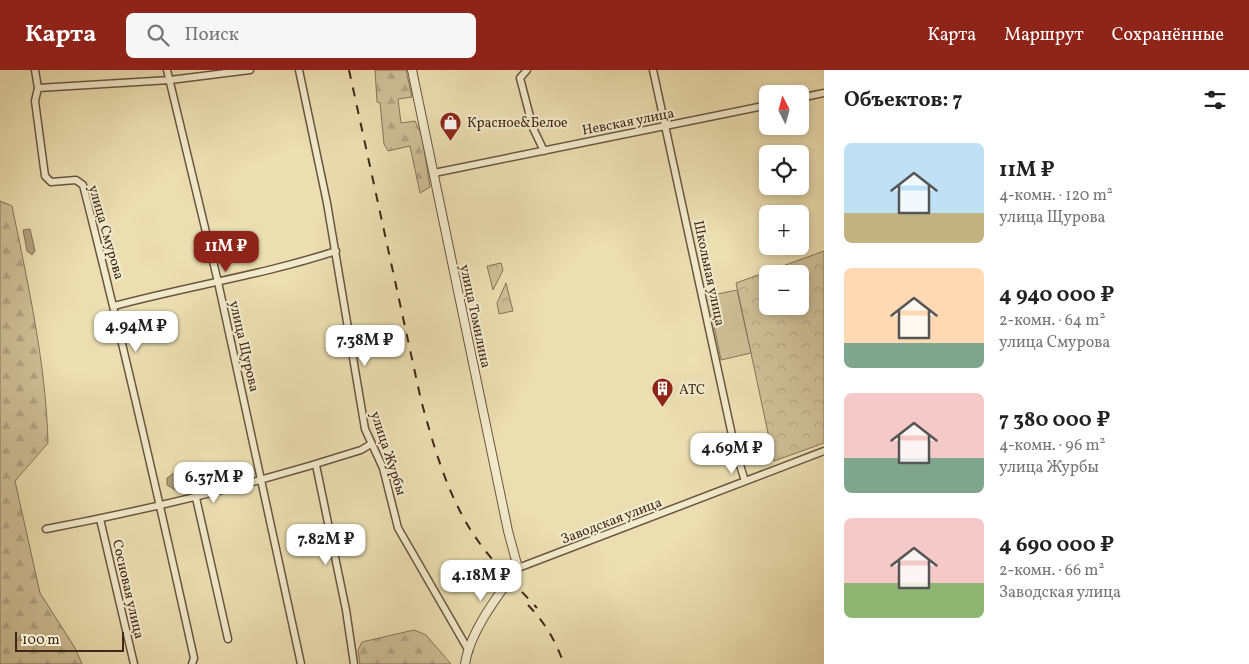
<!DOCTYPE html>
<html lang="ru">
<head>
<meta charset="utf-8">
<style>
	body { margin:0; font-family:Vollkorn,serif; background:#f6f6f6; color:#222; height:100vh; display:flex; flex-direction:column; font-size:19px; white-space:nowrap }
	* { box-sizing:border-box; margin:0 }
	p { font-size:16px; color:#767676 }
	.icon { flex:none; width:28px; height:28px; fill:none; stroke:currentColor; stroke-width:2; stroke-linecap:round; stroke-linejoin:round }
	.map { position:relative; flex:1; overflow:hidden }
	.details { display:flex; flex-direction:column; background:#fff; width:425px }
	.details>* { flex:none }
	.needle { width:32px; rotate:354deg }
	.fabs { position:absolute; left:759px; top:15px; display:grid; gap:10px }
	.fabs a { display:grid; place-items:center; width:50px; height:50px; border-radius:8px; background:#fff; box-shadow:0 2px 8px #0003; font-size:25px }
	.scale { position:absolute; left:15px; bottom:12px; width:109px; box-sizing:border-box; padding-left:5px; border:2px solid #3f281b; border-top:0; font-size:14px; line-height:18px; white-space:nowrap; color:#3f281b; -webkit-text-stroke:4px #f2eacc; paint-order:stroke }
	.price { position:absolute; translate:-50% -42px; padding:0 11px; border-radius:10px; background:#fff; color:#222; font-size:16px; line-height:32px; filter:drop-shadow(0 1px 2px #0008) }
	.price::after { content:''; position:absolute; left:50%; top:30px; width:15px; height:11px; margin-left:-8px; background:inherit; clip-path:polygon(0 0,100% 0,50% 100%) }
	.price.current { background:#8f2418; color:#fff }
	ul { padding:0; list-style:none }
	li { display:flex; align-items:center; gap:15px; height:125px; padding:0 20px }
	li span { display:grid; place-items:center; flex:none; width:140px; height:100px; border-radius:8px; color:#555 }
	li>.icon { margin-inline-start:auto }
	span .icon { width:60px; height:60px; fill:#fffc; stroke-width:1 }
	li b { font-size:21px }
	h2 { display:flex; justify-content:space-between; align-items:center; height:60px; padding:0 20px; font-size:21px }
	header { display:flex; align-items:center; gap:30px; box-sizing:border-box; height:70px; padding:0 25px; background:#8f2418; color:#fff }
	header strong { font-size:24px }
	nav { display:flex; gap:28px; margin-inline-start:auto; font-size:18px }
	.search { width:350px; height:45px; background:#f6f6f6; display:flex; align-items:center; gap:12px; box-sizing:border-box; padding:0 18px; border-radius:8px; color:#767676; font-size:19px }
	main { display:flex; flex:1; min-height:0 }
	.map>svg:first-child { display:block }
	.forest { fill:url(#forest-firs); stroke:#867459 }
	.park { fill:url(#park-crowns); stroke:#867459; fill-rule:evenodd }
	.pitch { fill:#cebf97; stroke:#867459 }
	.water { fill:#b1a07d; stroke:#837056 }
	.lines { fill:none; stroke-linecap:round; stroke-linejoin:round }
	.minor-casing { stroke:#6a5640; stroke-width:9 }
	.tertiary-casing { stroke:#6a5640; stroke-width:10 }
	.minor { stroke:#f2eacc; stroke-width:6 }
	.tertiary { stroke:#f2eacc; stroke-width:8 }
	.rail { stroke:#3f281b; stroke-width:2; stroke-dasharray:9 9; stroke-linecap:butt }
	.labels { text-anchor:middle; stroke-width:4.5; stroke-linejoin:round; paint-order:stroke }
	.street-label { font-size:14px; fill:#3f281b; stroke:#f2eacc }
	.poi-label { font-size:14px; fill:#3f281b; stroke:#f2eacc; text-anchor:start }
</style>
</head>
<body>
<header>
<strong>Карта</strong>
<div class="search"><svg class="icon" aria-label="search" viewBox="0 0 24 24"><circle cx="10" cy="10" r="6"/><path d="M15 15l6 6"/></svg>Поиск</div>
<nav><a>Карта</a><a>Маршрут</a><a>Сохранённые</a></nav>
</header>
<main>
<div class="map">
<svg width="824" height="594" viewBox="0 0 824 594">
	<defs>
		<pattern id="forest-firs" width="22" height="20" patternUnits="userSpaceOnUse" patternTransform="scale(1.25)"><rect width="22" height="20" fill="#cebf97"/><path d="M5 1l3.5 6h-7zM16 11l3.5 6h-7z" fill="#b2a482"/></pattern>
		<pattern id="park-crowns" width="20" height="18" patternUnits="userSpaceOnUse" patternTransform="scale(1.25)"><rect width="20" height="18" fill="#cebf97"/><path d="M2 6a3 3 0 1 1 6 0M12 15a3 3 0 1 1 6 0" fill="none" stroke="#b2a482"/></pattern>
	</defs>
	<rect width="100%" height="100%" fill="#ebdeb0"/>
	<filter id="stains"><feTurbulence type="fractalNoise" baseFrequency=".004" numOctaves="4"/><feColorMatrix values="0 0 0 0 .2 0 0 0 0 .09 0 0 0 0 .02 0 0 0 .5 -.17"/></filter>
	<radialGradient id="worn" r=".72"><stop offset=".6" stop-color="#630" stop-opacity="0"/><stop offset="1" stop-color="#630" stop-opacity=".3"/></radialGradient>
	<!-- forest -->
	<path class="forest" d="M375 0H406L412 27 398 29 401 53 415 51 422 66 430 117 420 123 410 76 388 81 384 74 380 33 377 32Z
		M0 131 12 136C28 214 46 294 48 373L15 411 40 523 75 578 82 594H0Z
		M414 560 426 565 451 594H360L358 580 362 572Z"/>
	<!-- park -->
	<path class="park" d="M824 181V373L774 391 736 213ZM768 204H800V236H768Z
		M501 193 503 200 493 220 487 196Z
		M506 213 513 241 499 244 497 233Z"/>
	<!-- pitch -->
	<path class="pitch" d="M737 220 751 283 721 290 708 226Z"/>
	<!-- water -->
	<path class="water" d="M30 159 35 181 32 185 27 181 23 160Z
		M186 401 191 406 194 416C183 423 177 422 167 415V408L175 402Z"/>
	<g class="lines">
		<defs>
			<path id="minor" d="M35 0 38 18 35 31 45 106 51 112 76 110 83 115C123 272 159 430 194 588L192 594
				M167 0 218 212 301 594
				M299 0 327 133 365 359 383 398 398 458 469 581
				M527 0 520 8 533 58 544 81
				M653 0 735 379 745 411
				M38 18 170 10 250 0
				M800 28 824 23
				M434 103 768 35
				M114 236C188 216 263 205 336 181
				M316 395 346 540 354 594
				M196 428 228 569
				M100 449 134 594
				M46 459C153 439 258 413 361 380L371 374
				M518 498 824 381"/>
			<path id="tertiary" d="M412 0 508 461 518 498C499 524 470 561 465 594"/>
		</defs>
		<!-- minor casing -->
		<use href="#minor" class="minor-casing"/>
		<!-- tertiary casing -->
		<use href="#tertiary" class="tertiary-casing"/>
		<!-- minor -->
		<use href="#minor" class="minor"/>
		<!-- tertiary -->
		<use href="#tertiary" class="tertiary"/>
		<!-- rail -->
		<path class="rail" d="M349 0 421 330C433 374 446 420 470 459 488 488 513 512 537 538
			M528 535C546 554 555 570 564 594"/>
	</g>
	<!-- icons -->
	<defs>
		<symbol id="shop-pin" viewBox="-11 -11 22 30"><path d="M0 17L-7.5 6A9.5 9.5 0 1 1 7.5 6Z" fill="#8f2418" stroke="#f2eacc"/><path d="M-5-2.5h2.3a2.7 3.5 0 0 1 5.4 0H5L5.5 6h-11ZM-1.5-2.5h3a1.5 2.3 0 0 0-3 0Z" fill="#fff"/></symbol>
		<symbol id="building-pin" viewBox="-11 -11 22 30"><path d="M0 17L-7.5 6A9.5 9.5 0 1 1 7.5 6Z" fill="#8f2418" stroke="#f2eacc"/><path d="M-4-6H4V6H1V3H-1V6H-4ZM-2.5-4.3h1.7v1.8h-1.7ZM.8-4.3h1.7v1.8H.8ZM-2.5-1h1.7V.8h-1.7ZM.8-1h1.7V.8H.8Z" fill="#fff"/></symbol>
	</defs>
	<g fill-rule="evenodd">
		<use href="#shop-pin" x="438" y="40" width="25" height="34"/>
		<use href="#building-pin" x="650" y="306" width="25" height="34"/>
	</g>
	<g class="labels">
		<!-- street labels -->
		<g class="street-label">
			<text transform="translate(628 51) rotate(-11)" y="5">Невская улица</text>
			<text transform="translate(107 162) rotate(74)" y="5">улица Смурова</text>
			<text transform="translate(710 203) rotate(78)" y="5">Школьная улица</text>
			<text transform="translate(476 246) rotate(78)" y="5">улица Томилина</text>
			<text transform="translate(245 276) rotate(77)" y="5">улица Щурова</text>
			<text transform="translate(389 383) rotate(72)" y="5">улица Журбы</text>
			<text transform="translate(611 450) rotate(-21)" y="5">Заводская улица</text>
			<text transform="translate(129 519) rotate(77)" y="5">Сосновая улица</text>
		</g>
		<!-- poi labels -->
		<g class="poi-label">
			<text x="467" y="57">Красное&amp;Белое</text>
			<text x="679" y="324">АТС</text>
		</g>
	</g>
	<rect width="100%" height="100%" filter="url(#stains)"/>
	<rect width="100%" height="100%" fill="url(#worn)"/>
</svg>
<div class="fabs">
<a><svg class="needle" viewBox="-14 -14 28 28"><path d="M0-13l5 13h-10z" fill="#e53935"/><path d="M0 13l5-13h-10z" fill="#767676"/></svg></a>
<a><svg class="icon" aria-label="locate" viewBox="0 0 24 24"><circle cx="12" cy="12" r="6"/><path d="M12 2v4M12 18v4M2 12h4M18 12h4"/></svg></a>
<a>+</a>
<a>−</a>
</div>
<div class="scale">100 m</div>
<b class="price current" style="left:226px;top:203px">11M ₽</b>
<b class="price" style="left:136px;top:283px">4.94M ₽</b>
<b class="price" style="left:365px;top:297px">7.38M ₽</b>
<b class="price" style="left:732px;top:405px">4.69M ₽</b>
<b class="price" style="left:214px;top:434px">6.37M ₽</b>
<b class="price" style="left:326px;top:496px">7.82M ₽</b>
<b class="price" style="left:481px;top:532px">4.18M ₽</b>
</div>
<section class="details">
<h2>Объектов: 7<svg class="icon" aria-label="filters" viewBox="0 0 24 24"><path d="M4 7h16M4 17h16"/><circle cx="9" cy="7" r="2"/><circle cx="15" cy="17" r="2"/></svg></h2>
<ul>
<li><span style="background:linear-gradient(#bfe0f5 70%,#c2b280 0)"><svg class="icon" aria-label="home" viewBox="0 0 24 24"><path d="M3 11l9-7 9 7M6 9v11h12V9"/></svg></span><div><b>11M ₽</b><p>4-комн. · 120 m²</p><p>улица Щурова</p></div></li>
<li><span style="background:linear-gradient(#ffd9b3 75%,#7fa58c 0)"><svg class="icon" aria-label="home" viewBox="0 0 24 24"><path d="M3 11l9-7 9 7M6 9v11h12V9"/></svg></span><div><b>4 940 000 ₽</b><p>2-комн. · 64 m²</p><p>улица Смурова</p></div></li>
<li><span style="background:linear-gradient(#f6c9c9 65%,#7fa58c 0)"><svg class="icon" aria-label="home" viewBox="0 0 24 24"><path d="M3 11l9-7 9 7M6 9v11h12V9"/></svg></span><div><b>7 380 000 ₽</b><p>4-комн. · 96 m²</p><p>улица Журбы</p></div></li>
<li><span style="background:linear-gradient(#f6c9c9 65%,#8fb573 0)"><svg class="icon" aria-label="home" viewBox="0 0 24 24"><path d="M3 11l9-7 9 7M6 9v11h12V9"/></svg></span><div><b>4 690 000 ₽</b><p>2-комн. · 66 m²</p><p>Заводская улица</p></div></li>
</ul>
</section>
</main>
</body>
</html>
